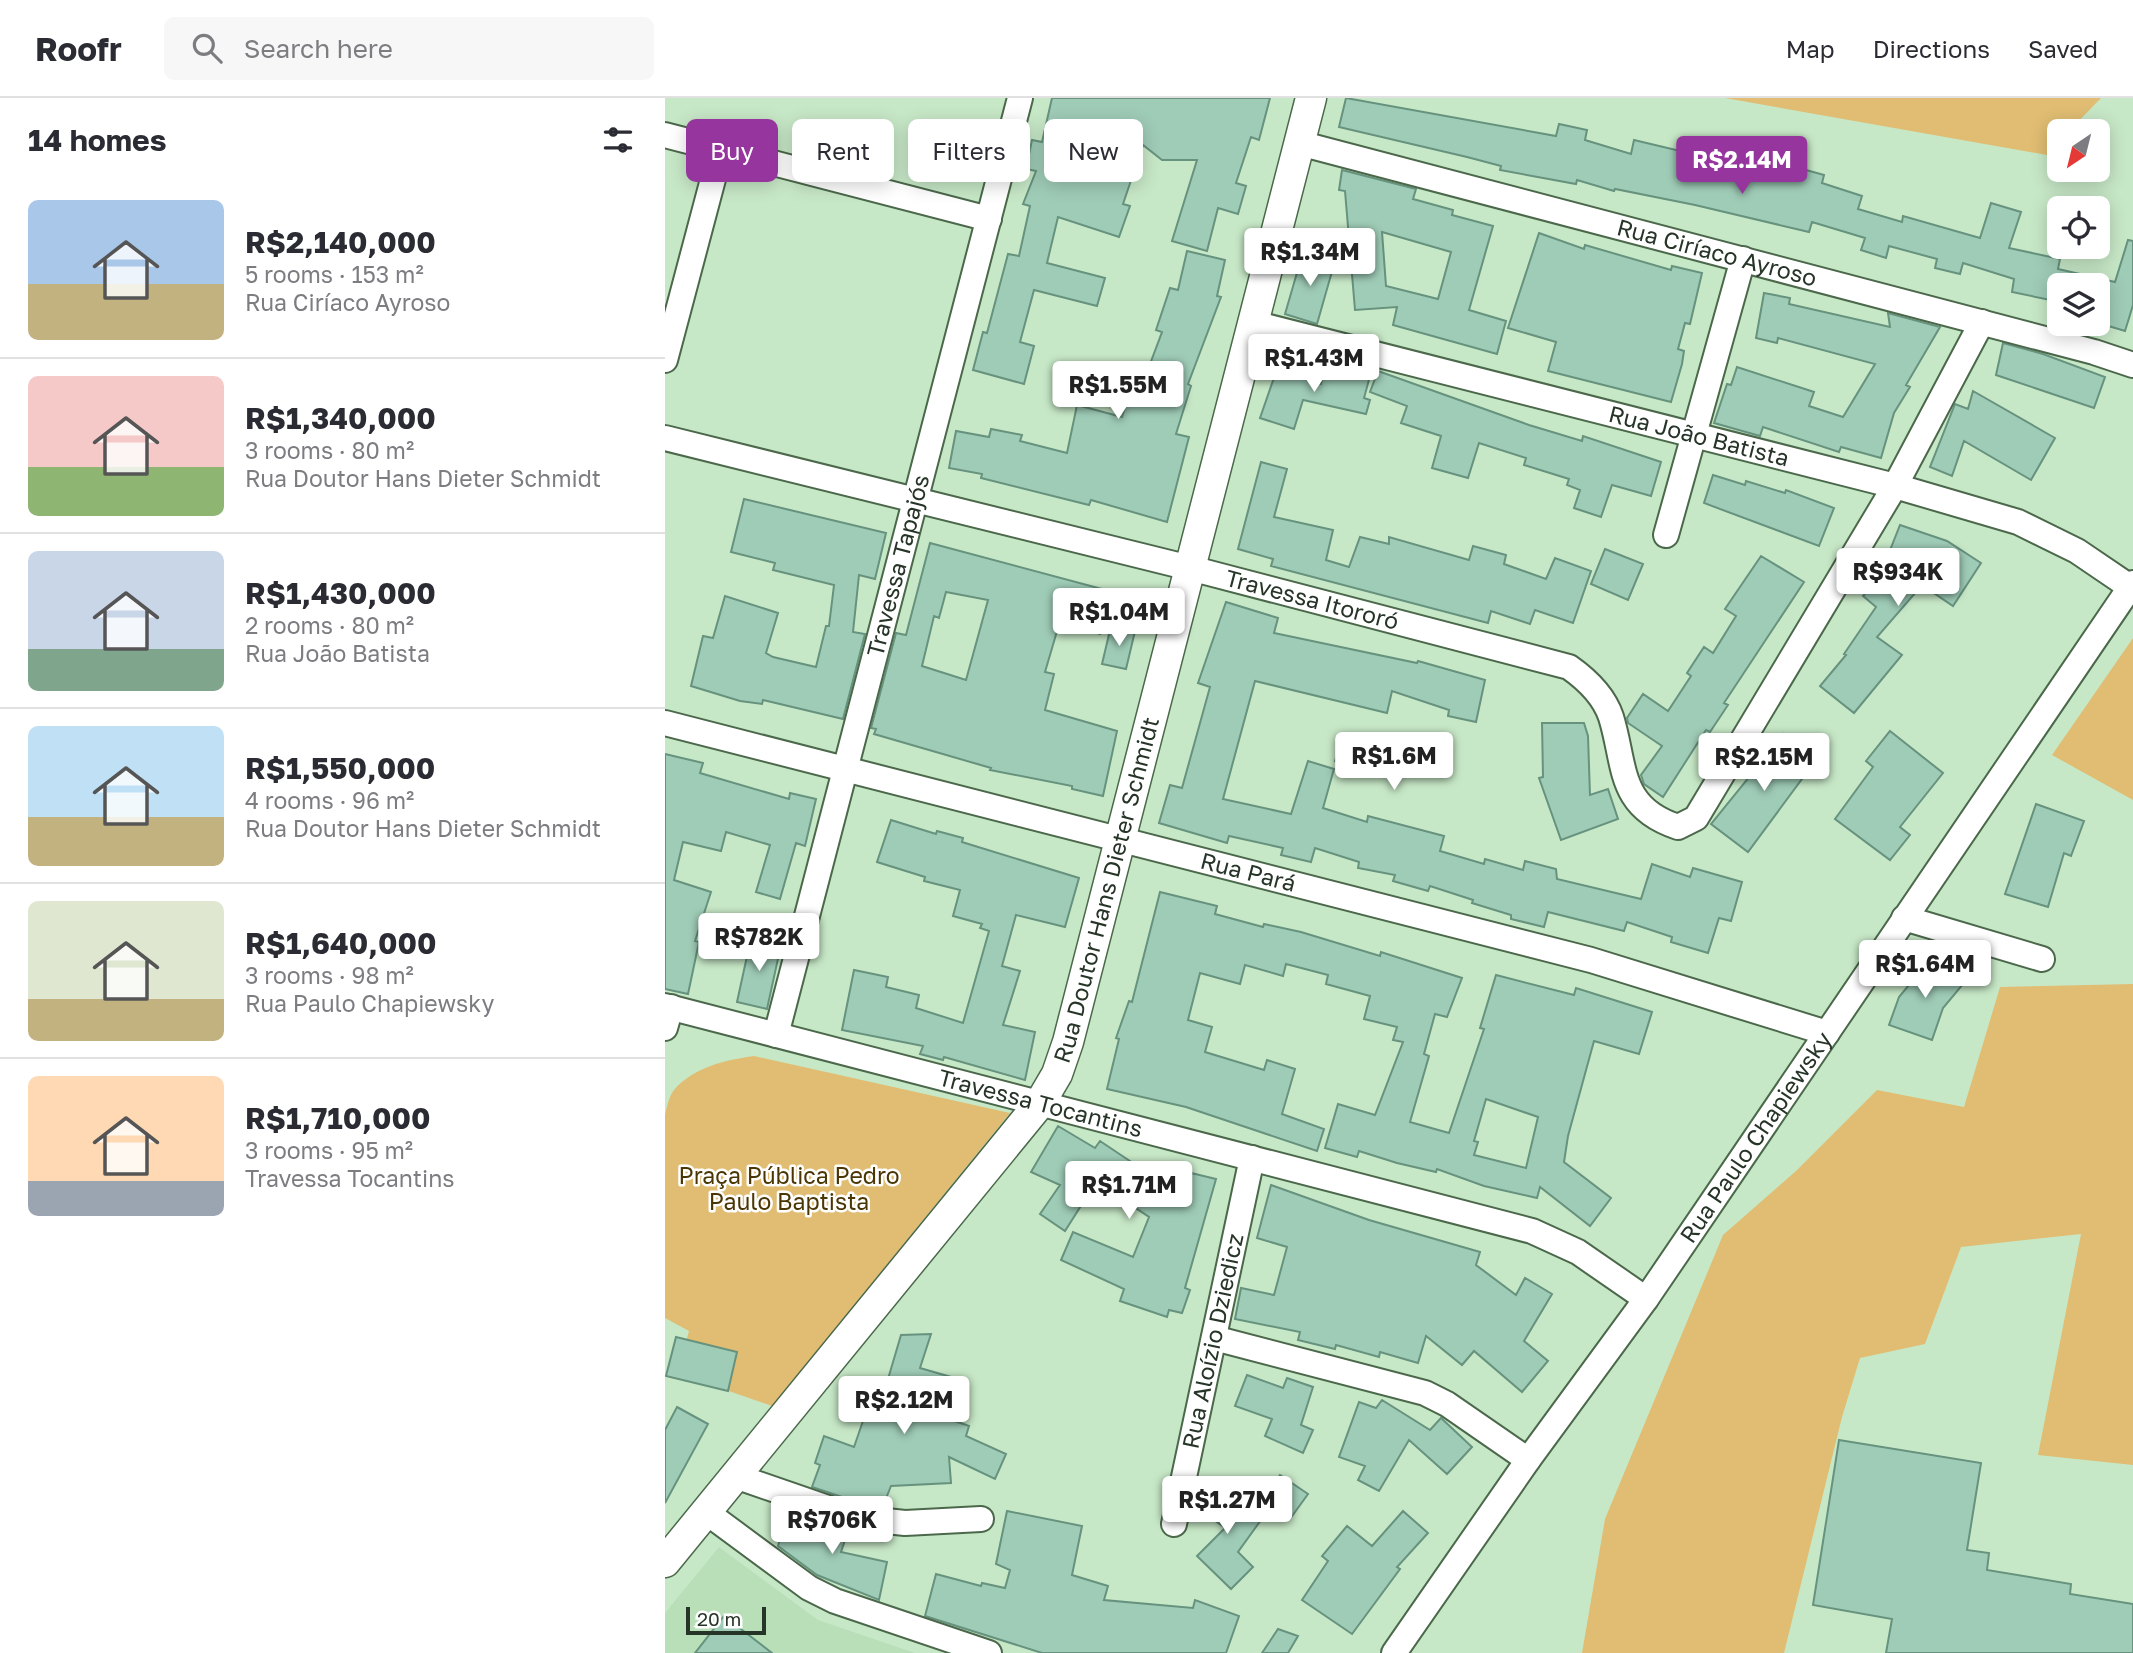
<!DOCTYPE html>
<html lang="en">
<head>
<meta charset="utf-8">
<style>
	body { margin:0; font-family:"Golos Text",sans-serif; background:#f7f7f7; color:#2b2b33; height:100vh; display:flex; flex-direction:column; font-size:26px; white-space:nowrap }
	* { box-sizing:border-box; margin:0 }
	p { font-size:23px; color:#7c7c81 }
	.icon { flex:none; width:38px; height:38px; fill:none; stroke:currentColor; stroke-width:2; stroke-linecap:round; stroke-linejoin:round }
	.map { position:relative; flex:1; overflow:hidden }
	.drawer { display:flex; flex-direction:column; background:#fff; width:665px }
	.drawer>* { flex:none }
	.top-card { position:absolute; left:21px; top:21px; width:665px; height:63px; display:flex; gap:14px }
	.needle { width:46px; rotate:215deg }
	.fabs { position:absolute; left:1382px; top:21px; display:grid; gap:14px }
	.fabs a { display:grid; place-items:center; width:63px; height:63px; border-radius:10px; background:#fff; box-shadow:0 4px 18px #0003; font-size:35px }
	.scale { position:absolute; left:21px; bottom:18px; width:80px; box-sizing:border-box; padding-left:7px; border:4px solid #273428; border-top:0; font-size:19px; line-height:24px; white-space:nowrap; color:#273428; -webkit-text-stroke:5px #fefefe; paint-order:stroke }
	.price { position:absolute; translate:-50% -60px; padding:0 16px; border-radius:7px; background:#fff; color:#222; font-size:23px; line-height:46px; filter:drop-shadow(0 2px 4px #0008) }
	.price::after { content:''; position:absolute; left:50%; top:42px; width:21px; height:16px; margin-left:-10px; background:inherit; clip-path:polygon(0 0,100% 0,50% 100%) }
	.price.current { background:#96359d; color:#fff }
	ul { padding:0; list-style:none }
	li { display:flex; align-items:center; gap:21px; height:175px; padding:0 28px }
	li+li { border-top:2px solid #e1e1e2 }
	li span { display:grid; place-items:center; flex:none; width:196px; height:140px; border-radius:10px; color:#555 }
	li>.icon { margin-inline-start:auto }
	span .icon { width:84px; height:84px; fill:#fffc; stroke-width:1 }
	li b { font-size:30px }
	h2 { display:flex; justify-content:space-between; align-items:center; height:84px; padding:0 28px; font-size:30px }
	.tag { padding:0 24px; border-radius:10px; background:#fff; box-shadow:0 4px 18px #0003; font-size:24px; line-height:63px }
	.tag.current { background:#96359d; color:#fff }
	header { display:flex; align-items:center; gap:42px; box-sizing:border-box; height:98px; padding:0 35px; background:#fff; border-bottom:2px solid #e1e1e2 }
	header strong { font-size:33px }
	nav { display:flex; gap:38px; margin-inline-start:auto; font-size:24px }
	.search { width:490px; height:63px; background:#f7f7f7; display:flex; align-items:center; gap:18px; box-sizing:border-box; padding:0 24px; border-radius:10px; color:#7c7c81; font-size:26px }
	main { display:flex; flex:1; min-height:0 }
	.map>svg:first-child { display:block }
	.built { fill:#b8dfb8 }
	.green { fill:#e0bd72 }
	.building { fill:#9fccb7; stroke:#66927e; stroke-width:2; fill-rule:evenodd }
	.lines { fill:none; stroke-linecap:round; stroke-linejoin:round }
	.minor-casing { stroke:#4b684b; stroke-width:28 }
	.tertiary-casing { stroke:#4b684b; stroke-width:33 }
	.minor { stroke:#fff; stroke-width:24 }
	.tertiary { stroke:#fff; stroke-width:30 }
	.labels { text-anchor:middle; stroke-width:5; stroke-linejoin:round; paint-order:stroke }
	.street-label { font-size:23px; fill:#273428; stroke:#fefefe }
	.park-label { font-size:23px; fill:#4a3603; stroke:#fefefe }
</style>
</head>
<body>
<header>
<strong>Roofr</strong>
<div class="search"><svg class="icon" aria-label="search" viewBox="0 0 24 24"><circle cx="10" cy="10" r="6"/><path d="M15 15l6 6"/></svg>Search here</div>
<nav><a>Map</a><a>Directions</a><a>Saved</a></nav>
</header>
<main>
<section class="drawer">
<h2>14 homes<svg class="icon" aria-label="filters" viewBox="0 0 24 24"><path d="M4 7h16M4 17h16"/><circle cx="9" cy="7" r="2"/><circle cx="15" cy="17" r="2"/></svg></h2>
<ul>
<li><span style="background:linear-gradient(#a9c7e8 60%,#c2b280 0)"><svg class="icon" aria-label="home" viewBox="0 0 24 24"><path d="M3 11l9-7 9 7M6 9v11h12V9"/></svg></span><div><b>R$2,140,000</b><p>5 rooms · 153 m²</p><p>Rua Ciríaco Ayroso</p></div></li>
<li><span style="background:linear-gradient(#f6c9c9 65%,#8fb573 0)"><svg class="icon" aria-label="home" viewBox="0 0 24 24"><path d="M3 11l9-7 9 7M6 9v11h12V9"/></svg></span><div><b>R$1,340,000</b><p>3 rooms · 80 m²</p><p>Rua Doutor Hans Dieter Schmidt</p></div></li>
<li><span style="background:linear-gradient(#c9d6e8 70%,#7fa58c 0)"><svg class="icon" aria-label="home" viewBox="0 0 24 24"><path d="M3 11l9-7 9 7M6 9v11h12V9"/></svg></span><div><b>R$1,430,000</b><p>2 rooms · 80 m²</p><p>Rua João Batista</p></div></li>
<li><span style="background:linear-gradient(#bfe0f5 65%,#c2b280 0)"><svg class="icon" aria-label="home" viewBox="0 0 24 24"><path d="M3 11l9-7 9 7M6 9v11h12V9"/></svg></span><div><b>R$1,550,000</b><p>4 rooms · 96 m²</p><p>Rua Doutor Hans Dieter Schmidt</p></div></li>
<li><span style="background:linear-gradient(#dfe7d0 70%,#c2b280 0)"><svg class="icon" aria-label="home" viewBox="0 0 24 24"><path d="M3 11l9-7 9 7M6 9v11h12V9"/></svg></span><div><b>R$1,640,000</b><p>3 rooms · 98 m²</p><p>Rua Paulo Chapiewsky</p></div></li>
<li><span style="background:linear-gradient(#ffd9b3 75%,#9aa5b1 0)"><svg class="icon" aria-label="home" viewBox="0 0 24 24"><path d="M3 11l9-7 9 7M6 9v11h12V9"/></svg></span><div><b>R$1,710,000</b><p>3 rooms · 95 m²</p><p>Travessa Tocantins</p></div></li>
</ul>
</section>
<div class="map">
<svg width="1468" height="1555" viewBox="0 0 1468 1555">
	<rect width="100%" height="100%" fill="#c7e8c7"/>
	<!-- built -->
	<path class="built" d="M54 1449 153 1522 250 1555H0V1515Z"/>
	<!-- green -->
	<path class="green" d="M1060 0H1436L1404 33H1395V43L1382 57Z
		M1468 540V702L1387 657Z
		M1468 886V1367L1373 1357 1416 1136 1296 1149 1260 1246 1195 1260 1177 1319 1119 1555H917L940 1421 1058 1137 1131 1073 1212 992 1299 1009 1335 889Z
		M89 958 345 1015 107 1308 12 1275 24 1233 0 1220V1017C2 1009 4 998 9 992 29 969 60 962 89 958Z"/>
	<!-- building -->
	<path class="building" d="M387 0H605L594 42 586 39 571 85 581 88 573 116 553 110 542 153 507 143 532 62H497L478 47 458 106 465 108 454 139 393 119 382 165 440 180 432 208 369 192 355 244 369 248 359 286 308 272 318 234 322 235 343 156 354 158 365 108 358 106 371 73 361 71 367 42 377 44Z
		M681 0 891 38 894 26 922 32 920 42 966 56 969 42 1120 78 1123 67 1159 77 1157 85 1197 98 1193 111 1237 124 1238 118 1315 140 1326 105 1356 114 1344 150 1395 161 1393 171 1450 184 1463 142 1468 143V207L1460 233 1437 226 1439 220 1433 218V187H1395V204L1347 194 1349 181 1298 165 1295 176 1270 170 1272 161 1224 148 1221 160 1196 152 1200 140 1147 124 1144 134 1030 107 950 91 949 93 912 82 911 86 835 72 836 68 802 59 674 29Z
		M677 72 751 91 748 101 788 112 787 117 828 128 804 212 841 223 832 256 728 227 732 209 690 212 680 93 674 92ZM717 134 786 154 773 201 721 188Z
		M874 135 919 151 920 147 1006 172 1007 168 1037 175 1025 226 1020 225 1013 251 1019 253 1017 266 1006 304 883 273 891 244 843 230Z
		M522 153 560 162 552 198 556 199 523 286 526 288 511 336 524 339 502 424 426 402 424 407 316 380 317 376 284 370 291 333 324 339 326 331 357 337 355 343 402 355 412 307 457 319 472 270 482 274 497 234 491 232 505 190 513 192Z
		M638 154 670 163 652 226 620 216Z
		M1099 195 1125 200 1124 206 1225 229 1223 215 1275 229 1241 287 1245 289 1229 315 1216 360 1176 349 1174 354 1098 329 1095 338 1049 325 1062 286 1066 287 1072 269 1149 294 1144 308 1178 319 1210 266 1113 240 1112 245 1091 240Z
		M1338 245 1378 256 1440 279 1429 310 1331 277Z
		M660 268 705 278 699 300 705 302 701 316 638 302 629 331 595 320 612 271 656 286Z
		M713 273 864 327 917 343 918 338 996 364 986 398 947 387 936 419 909 410 915 392 902 387 904 381 859 367 861 360 814 345 803 380 767 370 776 338 736 325 742 308 705 294Z
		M1308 293 1390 340 1366 382 1299 343 1287 378 1265 369 1290 306 1303 311Z
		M596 364 622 371 609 419 668 432 661 462 684 469 695 439 724 446V439L804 462 808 448 841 457 839 466 881 481 890 460 926 473 908 525 870 512 865 526 826 513 823 525 606 468 608 461 573 451Z
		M1048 377 1080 387 1081 383 1120 395 1121 392 1169 410 1154 448 1039 405Z
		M79 401 221 435 210 481 194 477 188 534 200 536 178 621 98 602 97 606 75 603 26 588 38 538 48 540 60 498 113 515 101 555 108 559 151 569 161 528H164L169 487 108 472 110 465 66 454Z
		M1235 427 1282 443 1316 465 1288 508 1257 487 1212 539 1237 557 1189 615 1155 588 1181 557 1179 556 1211 509 1198 498 1214 480Z
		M265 445 448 494 435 536 395 523 380 574 389 576 380 612 452 633 438 698 407 691V688L325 672 326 670 209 636 211 631 206 630 231 535 241 537ZM281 494 323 502 301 582 257 568 269 518 274 520Z
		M940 451 978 466 963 502 926 486Z
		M1096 458 1139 484 1059 605 1063 607 1045 634 1041 632 998 699 979 686 976 677 997 648 963 625 962 620 978 596 1003 613 1026 578 1022 575 1039 549 1048 555 1071 518 1060 511Z
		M561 504 613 520 609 535 752 565 753 563 820 582 811 624 783 618 784 612 727 593 722 615 590 583 558 701 626 716 643 663 669 671 658 710 702 724 703 718 779 738 775 753 819 766 820 761 858 772 860 763 891 771 892 781 976 801 987 766 1025 779 1028 770 1077 784 1066 823 1054 820 1043 855 1006 844 1007 839 962 824 959 833 883 814 879 829 846 821V817L807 805 808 802 765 788 763 793 728 783 730 777 693 770 694 764 650 750 646 764 616 757 618 750 564 738 562 745 494 725 505 687 517 690 545 589 533 585Z
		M446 528 470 533 461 571 437 566Z
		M877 625H919L923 638 925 697 943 691 953 721 896 742 874 680 878 679Z
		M1225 633 1278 675 1235 729 1245 737 1225 762 1170 721 1208 669 1201 663Z
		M1119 636 1151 662 1083 754 1046 726Z
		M678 639 726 656 718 679 670 663Z
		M0 656 38 665 35 675 124 701 125 695 151 701 140 748 131 745 115 801 91 794 105 747 61 734 56 753 18 744 9 782 46 794 30 843 34 844 23 896 0 891Z
		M1371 706 1419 723 1406 758 1399 755 1383 809 1340 796Z
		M226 722 271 736 272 733 298 740 297 744 414 780 400 829 351 817 337 868 355 873 338 927 370 934 360 982 279 959 278 962 255 956 258 948 177 932 189 872 223 879 221 889 254 897 251 910 298 925 324 833 315 830 317 826 288 818 295 792 259 783 260 779 212 764Z
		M495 794 552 808 550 816 598 829 599 826 636 834 715 858 716 854 797 880 782 919 770 916 759 956 764 958 745 1024 784 1035 819 931 815 930 831 877 909 897 911 890 987 914 974 956 929 943 903 1038 899 1064 946 1100 925 1128 875 1089 872 1100 819 1088 772 1071 771 1074 732 1065 694 1053 692 1059 660 1050 673 1006 710 1017 738 944 728 942 732 929 699 921 705 898 661 886 663 877 621 866 618 878 580 867 575 886 535 875 523 922 547 929 540 954 599 972 602 962 630 971 617 1016 659 1031 652 1053 521 1009 442 991 454 941 451 940 464 903 467 904ZM821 1001 873 1019 861 1070 809 1057 813 1044 809 1043Z
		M86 840 116 847 102 911 72 904Z
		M1267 859 1299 885 1278 910 1267 942 1224 927 1234 899Z
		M393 1028 430 1050 435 1043 486 1077 519 1087 522 1074 551 1081 520 1190 525 1192 517 1215 504 1212 502 1219 455 1203 459 1191 396 1162 408 1134 468 1159 484 1119 431 1084 400 1133 375 1116 395 1087 366 1074Z
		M606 1087 704 1122 815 1154 811 1167 851 1197 860 1180 887 1196 859 1243 883 1263 857 1294 809 1253 797 1267 761 1238 753 1265 715 1254 714 1259 671 1247 670 1251 633 1242 635 1234 570 1221 576 1190 609 1197 622 1149 592 1140Z
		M266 1236 255 1270 293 1281 281 1320 304 1328 301 1338 341 1356 330 1381 284 1359 286 1385 226 1388 218 1408 195 1405 147 1389 155 1367 150 1365 159 1338 189 1349 208 1294 218 1298 236 1237Z
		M11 1239 72 1254 63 1293 1 1278Z
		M582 1277 618 1290 622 1280 648 1289 636 1327 648 1332 638 1355 600 1338 607 1321 570 1308Z
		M717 1302 765 1332 776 1320 807 1349 782 1376 744 1342 714 1393 693 1382 700 1368 674 1359 694 1304 711 1310Z
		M12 1309 43 1326 0 1405V1332Z
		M1174 1342 1316 1365 1302 1452 1324 1455 1322 1472 1406 1486 1405 1496 1468 1506V1555H1221L1227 1521 1148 1507Z
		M615 1377 643 1396 625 1421 597 1402Z
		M544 1386 596 1422 573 1454 588 1469 566 1491 532 1458 560 1430 529 1407Z
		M342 1413 417 1428 407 1477 443 1488 439 1502 528 1510 530 1502 574 1518 561 1555H377L260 1518 271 1476 316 1488 317 1485 340 1490 345 1472 331 1466Z
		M738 1413 763 1435 732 1469 735 1471 687 1536 637 1502 663 1463 657 1458 682 1428 707 1448Z
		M137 1417 183 1433 176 1454 222 1464 214 1502 152 1477 113 1448 120 1424 133 1428Z
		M59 1518 107 1555H30Z
		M613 1531 633 1538 623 1555H597Z"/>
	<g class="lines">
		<defs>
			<g id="minor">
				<path d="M0 37 324 121"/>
				<path id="s1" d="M634 45 1429 254 1468 267"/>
				<path id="s2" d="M588 225 1230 388 1353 424 1412 453 1465 489"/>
				<path d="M0 262 56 51"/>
				<path id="s3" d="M0 340 525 470 904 569C921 581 939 598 946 619 961 667 952 709 1013 729L1031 720 1230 388 1317 224"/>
				<path d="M1001 437 1078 161"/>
				<path id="s4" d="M0 625 926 862 1162 935"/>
				<path d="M1239 820 1377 861"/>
				<path id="s5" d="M0 908 867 1133 913 1154 981 1201"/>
				<path d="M0 930 6 909"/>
				<path id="s6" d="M111 937 355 0"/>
				<path d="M549 1240 760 1295 782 1306 863 1362"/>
				<path d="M70 1378 192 1420 240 1425 316 1421"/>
				<path d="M41 1414 144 1490 170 1503 324 1555"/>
				<path id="s7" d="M509 1426 587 1060"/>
				<path id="s8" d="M729 1555 863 1362 981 1201 1468 485"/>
			</g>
			<g id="tertiary">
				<path id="s9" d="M0 1464 375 1005 392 976 403 944 646 0"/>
			</g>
		</defs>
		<!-- minor casing -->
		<use href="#minor" class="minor-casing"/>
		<!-- tertiary casing -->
		<use href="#tertiary" class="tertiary-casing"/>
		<!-- minor -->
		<use href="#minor" class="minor"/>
		<!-- tertiary -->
		<use href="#tertiary" class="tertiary"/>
	</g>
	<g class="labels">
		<!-- street labels -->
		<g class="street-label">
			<text dy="8" stroke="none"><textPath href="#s1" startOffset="432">Rua Ciríaco Ayroso</textPath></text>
			<text dy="8" stroke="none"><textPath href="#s2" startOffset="460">Rua João Batista</textPath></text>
			<text dy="8" stroke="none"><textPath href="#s6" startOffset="485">Travessa Tapajós</textPath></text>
			<text dy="8" stroke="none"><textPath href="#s3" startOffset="667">Travessa Itororó</textPath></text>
			<text dy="8" stroke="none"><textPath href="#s4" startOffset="602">Rua Pará</textPath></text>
			<text dy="8" stroke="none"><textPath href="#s9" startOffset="817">Rua Doutor Hans Dieter Schmidt</textPath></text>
			<text dy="8" stroke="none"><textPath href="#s5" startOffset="388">Travessa Tocantins</textPath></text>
			<text dy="8" stroke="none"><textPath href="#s8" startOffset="630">Rua Paulo Chapiewsky</textPath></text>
			<text dy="8" stroke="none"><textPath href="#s7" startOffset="187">Rua Aloízio Dziedicz</textPath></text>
		</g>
		<!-- park labels -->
		<g class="park-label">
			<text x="124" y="1086">Praça Pública Pedro<tspan x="124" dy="26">Paulo Baptista</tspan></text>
		</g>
	</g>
</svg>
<div class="fabs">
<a><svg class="needle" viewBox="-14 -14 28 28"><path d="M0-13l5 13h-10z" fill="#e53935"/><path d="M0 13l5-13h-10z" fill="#7c7c81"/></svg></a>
<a><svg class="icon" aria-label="locate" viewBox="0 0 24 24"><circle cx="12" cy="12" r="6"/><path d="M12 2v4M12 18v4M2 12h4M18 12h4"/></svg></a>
<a><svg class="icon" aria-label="layers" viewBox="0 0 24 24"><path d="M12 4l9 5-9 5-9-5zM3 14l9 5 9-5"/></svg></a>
</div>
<div class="scale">20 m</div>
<b class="price current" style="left:1077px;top:98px">R$2.14M</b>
<b class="price" style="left:645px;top:190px">R$1.34M</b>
<b class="price" style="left:649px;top:296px">R$1.43M</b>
<b class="price" style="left:453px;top:323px">R$1.55M</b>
<b class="price" style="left:1233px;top:510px">R$934K</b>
<b class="price" style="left:454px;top:550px">R$1.04M</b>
<b class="price" style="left:729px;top:694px">R$1.6M</b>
<b class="price" style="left:1099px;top:695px">R$2.15M</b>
<b class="price" style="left:94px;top:875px">R$782K</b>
<b class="price" style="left:1260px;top:902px">R$1.64M</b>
<b class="price" style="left:464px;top:1123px">R$1.71M</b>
<b class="price" style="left:239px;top:1338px">R$2.12M</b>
<b class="price" style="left:562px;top:1438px">R$1.27M</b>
<b class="price" style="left:167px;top:1458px">R$706K</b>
<div class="top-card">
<a class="tag current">Buy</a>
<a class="tag">Rent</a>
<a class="tag">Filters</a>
<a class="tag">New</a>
</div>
</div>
</main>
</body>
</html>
